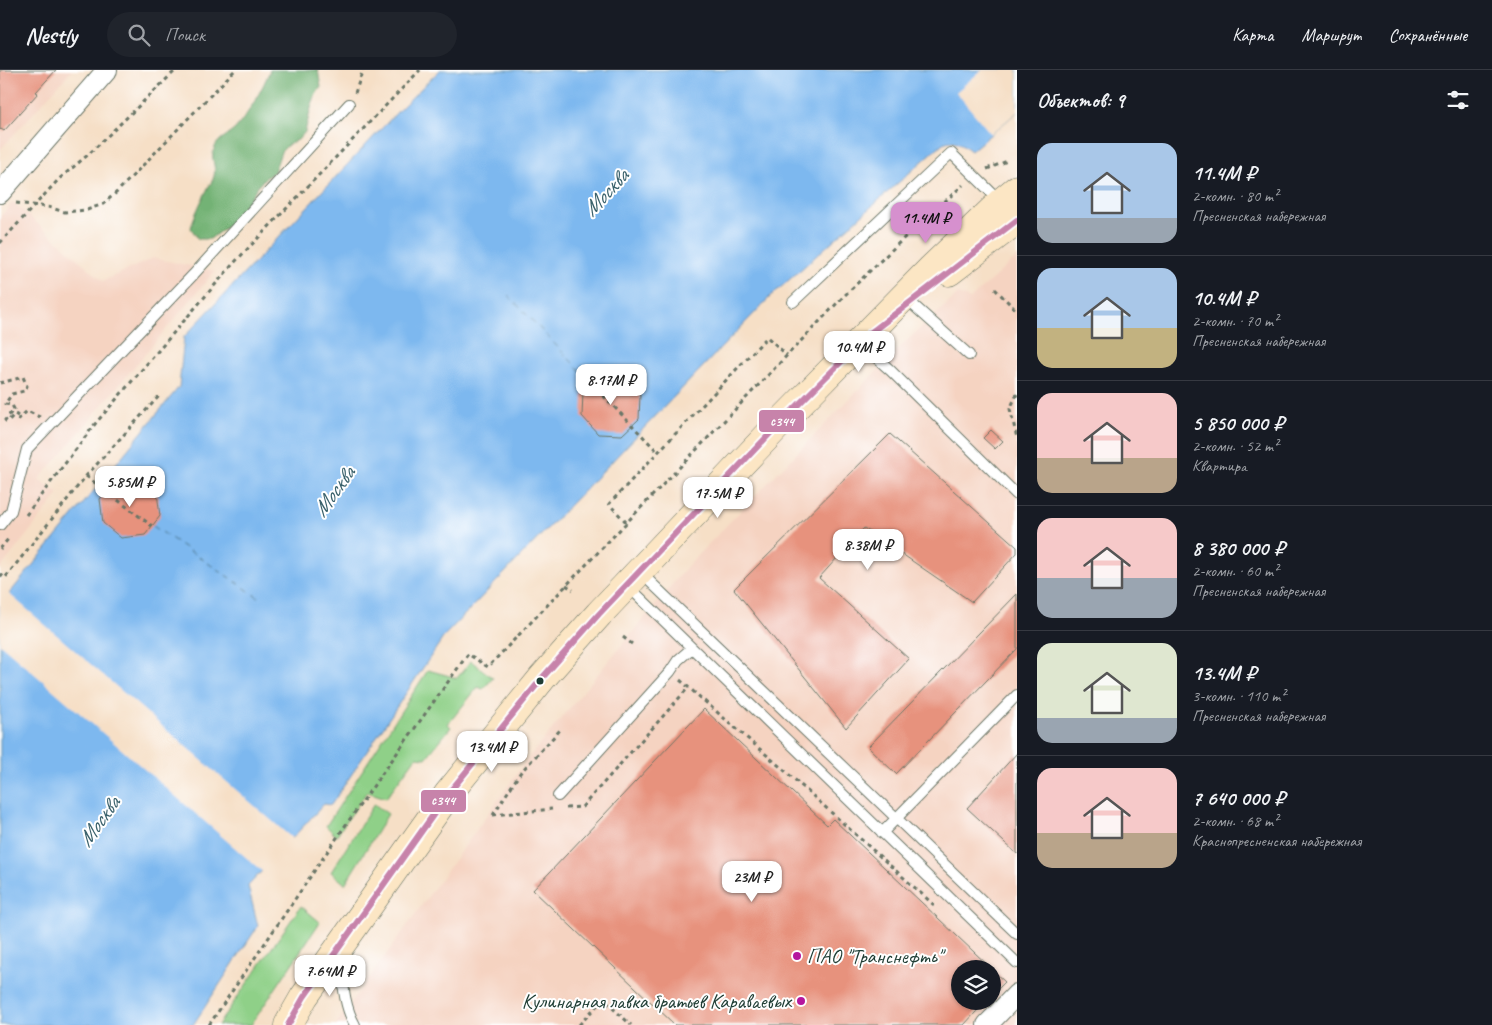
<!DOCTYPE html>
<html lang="ru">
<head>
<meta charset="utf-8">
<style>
	body { margin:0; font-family:Caveat,sans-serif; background:#20242c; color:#f1f3f6; height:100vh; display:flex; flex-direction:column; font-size:19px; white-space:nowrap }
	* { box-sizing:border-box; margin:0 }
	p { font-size:16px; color:#9ea1a6 }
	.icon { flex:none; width:28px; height:28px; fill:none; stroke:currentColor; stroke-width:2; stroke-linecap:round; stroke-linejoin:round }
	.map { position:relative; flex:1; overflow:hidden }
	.details { display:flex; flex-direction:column; background:#171b24; width:475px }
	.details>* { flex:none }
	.controls { position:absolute; left:951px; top:890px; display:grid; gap:10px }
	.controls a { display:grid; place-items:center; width:50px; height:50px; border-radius:50%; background:#171b24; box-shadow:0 1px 4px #0004; font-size:25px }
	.price { position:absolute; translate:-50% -42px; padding:0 11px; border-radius:10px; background:#fff; color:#222; font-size:16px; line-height:32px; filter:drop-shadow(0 1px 2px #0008) }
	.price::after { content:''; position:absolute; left:50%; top:30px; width:15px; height:11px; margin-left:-8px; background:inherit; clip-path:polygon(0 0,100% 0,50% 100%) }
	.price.selected { background:#d690ce; color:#111 }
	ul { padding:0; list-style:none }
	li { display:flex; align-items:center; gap:15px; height:125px; padding:0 20px }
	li+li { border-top:1px solid #363941 }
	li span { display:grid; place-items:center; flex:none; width:140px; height:100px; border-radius:15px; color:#555 }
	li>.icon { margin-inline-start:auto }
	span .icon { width:60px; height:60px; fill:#fffc; stroke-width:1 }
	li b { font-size:21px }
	h2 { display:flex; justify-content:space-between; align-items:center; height:60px; padding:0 20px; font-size:21px }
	header { display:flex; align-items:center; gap:30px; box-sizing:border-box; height:70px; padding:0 25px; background:#171b24; border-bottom:1px solid #363941 }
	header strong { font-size:24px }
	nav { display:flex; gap:28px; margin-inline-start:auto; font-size:18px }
	.search { width:350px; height:45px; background:#20242c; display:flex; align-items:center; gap:12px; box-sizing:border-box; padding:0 18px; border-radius:28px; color:#9ea1a6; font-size:19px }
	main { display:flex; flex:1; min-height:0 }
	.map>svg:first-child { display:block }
	.built { fill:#f5d3c1; fill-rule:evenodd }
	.green { fill:#8fd088; stroke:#57865e }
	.forest { fill:#73b274; stroke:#497854 }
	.water { fill:#7db8ef; stroke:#4e7a92 }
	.pier { fill:#f6dfc6 }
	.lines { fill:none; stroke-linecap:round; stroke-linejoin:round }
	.ferry { stroke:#3b626c; stroke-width:1; stroke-dasharray:6 5; stroke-linecap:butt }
	.building { fill:#e7927d }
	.service-casing { stroke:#6a7667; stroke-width:12 }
	.minor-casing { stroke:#6a7667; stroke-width:22 }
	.secondary-casing { stroke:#6a7667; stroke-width:29 }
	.path { stroke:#6a7667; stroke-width:3; stroke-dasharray:4 4; stroke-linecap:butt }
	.service { stroke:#fff; stroke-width:10 }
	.minor { stroke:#fff; stroke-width:20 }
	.secondary { stroke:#fce6c4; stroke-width:28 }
	.bus-1-casing { stroke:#fff; stroke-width:10 }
	.bus-1 { stroke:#c783aa; stroke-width:6 }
	.bus-dot { fill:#1f3d34; stroke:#fff; stroke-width:2 }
	.poi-dot { fill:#b5179e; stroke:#fff; stroke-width:2 }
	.labels { text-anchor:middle; stroke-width:4; stroke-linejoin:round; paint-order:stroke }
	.poi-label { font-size:21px; fill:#1f3d34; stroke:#fff; text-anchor:start }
	.water-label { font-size:22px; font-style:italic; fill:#3b626c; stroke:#fff }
	.line-badge { stroke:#fff; stroke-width:2 }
	.badge-label { font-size:14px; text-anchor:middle; font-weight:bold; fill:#fff }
</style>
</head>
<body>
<header>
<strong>Nestly</strong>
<div class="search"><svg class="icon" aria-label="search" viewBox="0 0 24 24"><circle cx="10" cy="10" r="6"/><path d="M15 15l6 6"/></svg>Поиск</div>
<nav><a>Карта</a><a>Маршрут</a><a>Сохранённые</a></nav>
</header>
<main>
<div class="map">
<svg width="1017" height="955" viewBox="0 0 1017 955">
	<rect width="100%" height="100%" fill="#fff"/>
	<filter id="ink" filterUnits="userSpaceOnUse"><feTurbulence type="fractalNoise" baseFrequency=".02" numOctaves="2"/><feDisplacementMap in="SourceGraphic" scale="10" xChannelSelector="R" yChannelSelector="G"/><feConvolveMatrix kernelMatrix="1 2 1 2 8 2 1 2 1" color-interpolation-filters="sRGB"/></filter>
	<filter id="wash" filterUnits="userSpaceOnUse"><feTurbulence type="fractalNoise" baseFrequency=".0096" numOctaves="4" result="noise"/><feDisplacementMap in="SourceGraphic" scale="20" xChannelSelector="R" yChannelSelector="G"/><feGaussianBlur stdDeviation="1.12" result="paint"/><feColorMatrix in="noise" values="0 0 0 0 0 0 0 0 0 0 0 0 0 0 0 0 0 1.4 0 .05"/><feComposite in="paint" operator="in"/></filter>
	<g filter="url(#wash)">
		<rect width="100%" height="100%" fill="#f6dfc6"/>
		<!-- built -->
		<path class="built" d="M0 0H72L0 80Z
			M13 132 103 211 153 188 215 201 39 410 59 424 0 499V147Z
			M1017 187V955H335L529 687 689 494 902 275 958 224 970 229ZM960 899H992V931H960Z"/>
		<!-- green -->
		<path class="green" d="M471 591 493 608 483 619 478 617 448 654 451 657 426 688 416 687 386 728 367 722 336 766 326 756 428 600 457 608Z
			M374 734 388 744 345 814 331 802Z
			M301 836 320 852 251 955H218Z"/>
		<!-- forest -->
		<path class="forest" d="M270 0H318L321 17 315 26 311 38 305 62 298 70 289 74 281 82 274 102 265 108 257 117 237 149 210 169H198L191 158C194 145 201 132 207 120 209 115 213 111 214 106 217 95 209 89 215 77 218 69 229 65 235 59 248 45 263 18 270 0Z"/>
		<!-- water -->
		<path class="water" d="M440 0H1017V42L971 81C962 74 955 68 943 73L771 226 445 565 331 735 324 734 248 816 258 856 193 955H0V535L179 317 184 267 402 37Z"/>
		<!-- pier -->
		<path class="pier" d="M982 0H1017V42L991 64 956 22Z
			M7 522 294 770 264 803 0 574V531Z"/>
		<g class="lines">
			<!-- ferry -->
			<path class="ferry" d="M508 225 592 313
				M153 456 258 527"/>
		</g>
		<g id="blocks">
			<!-- building -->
			<path class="building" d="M0 0H56L36 22 38 23 4 61 1 59 0 60Z
				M600 306 624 308 640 325 639 349 622 365 598 364 582 346 583 322Z
				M991 360 1003 371 995 379 983 368Z
				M890 364 1017 477V483L972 532 864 458 819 508 909 589 846 658 734 519Z
				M138 408 157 423 160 446 145 465 121 468 103 453 100 429 115 410Z
				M1017 524V579L896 704 868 677Z
				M704 639 827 755 833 749 992 899H960V931H986L964 955H675L533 820Z
				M1017 683V784L967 738Z
				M992 900 1005 912 992 925Z"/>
		</g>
	</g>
	<g filter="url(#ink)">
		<use href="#blocks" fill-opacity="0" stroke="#6a7667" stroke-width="1"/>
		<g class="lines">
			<defs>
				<path id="service" d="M793 232 951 83 1000 131
					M911 233 969 285
					M860 273 890 300 1017 425
					M0 455 11 441 27 379 193 205 349 34
					M641 503 1017 864
					M627 515 1017 893
					M558 726 670 602 678 590 692 578
					M882 763 1017 625
					M340 885C343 910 343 934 355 955"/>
				<path id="minor" d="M0 123 107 0
					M987 955 1017 924"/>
				<path id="secondary" d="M949 202 1017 150
					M288 955 304 927 448 724 543 607 599 544 779 354 932 198 1001 132 1017 119"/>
			</defs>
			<!-- service casing -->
			<use href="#service" class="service-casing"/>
			<!-- minor casing -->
			<use href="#minor" class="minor-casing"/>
			<!-- secondary casing -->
			<use href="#secondary" class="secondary-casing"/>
			<!-- path -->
			<path class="path" d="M355 23 363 0
				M987 99 1007 91
				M16 133 48 137 65 142 87 140 103 134 117 122 235 0
				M0 173 59 109 89 84 176 0
				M995 219 1017 241
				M0 313 23 307 27 316 24 321 12 324 5 334 12 335 14 339 5 350 7 352 15 344 17 345 15 348 19 349 27 341 40 347
				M592 314 658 382
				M1017 324 1010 339 1017 368
				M86 406 152 456
				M26 445 95 354 233 194 420 0
				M626 452 609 434 767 267 787 285
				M0 479 9 468
				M0 504 5 508 86 406 161 324
				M566 515 573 520
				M623 567 632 574
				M680 610 784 700 934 835
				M566 738 582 737 689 617
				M493 745 552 739
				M493 745 520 703 561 659
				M209 955 347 753 468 584 488 597 843 227 903 169 963 115
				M579 955 603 929 631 955"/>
			<!-- service -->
			<use href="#service" class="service"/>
			<!-- minor -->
			<use href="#minor" class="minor"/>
			<!-- secondary -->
			<use href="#secondary" class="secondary"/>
			<defs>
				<path id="bus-1" d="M288 955 304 927 448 724 543 607 599 544 779 354 869 264 1017 150"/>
			</defs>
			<!-- bus-1 casing -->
			<use href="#bus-1" class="bus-1-casing"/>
			<!-- bus-1 -->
			<use href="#bus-1" class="bus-1"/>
		</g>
	</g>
	<!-- markers -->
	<circle class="bus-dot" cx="540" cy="611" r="4.5"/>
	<g class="poi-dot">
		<circle cx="797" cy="886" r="5"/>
		<circle cx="801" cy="931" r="5"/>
	</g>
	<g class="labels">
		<!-- poi labels -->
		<g class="poi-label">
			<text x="807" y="893">ПАО "Транснефть"</text>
			<text x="791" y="938" text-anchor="end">Кулинарная лавка братьев Караваевых</text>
		</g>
		<!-- water labels -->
		<g class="water-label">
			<text transform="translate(605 122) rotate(-47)" y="8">Москва</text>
			<text transform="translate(333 421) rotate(-54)" y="8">Москва</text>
			<text transform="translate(98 751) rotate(-54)" y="8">Москва</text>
		</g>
	</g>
	<g class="line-badge">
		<rect x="758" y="339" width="47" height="24" rx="5" fill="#c783aa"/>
		<rect x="420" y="719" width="47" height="24" rx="5" fill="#c783aa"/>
	</g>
	<g class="badge-label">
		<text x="782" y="356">с344</text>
		<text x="443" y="735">с344</text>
	</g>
</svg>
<div class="controls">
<a><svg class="icon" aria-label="layers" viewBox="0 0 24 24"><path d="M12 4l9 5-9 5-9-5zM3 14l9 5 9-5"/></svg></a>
</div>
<b class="price selected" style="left:926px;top:174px">11.4M ₽</b>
<b class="price" style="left:859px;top:303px">10.4M ₽</b>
<b class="price" style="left:611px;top:336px">8.17M ₽</b>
<b class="price" style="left:130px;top:438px">5.85M ₽</b>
<b class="price" style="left:718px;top:449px">17.5M ₽</b>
<b class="price" style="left:868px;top:501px">8.38M ₽</b>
<b class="price" style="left:492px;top:703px">13.4M ₽</b>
<b class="price" style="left:752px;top:833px">23M ₽</b>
<b class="price" style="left:330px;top:927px">7.64M ₽</b>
</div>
<section class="details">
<h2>Объектов: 9<svg class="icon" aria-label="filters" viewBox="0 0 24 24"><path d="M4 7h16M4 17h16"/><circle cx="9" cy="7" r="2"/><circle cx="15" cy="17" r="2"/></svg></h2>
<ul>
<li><span style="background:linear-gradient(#a9c7e8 75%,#9aa5b1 0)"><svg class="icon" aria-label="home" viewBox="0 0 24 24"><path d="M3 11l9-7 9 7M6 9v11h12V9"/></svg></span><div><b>11.4M ₽</b><p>2-комн. · 80 m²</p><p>Пресненская набережная</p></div></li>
<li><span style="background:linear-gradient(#a9c7e8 60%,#c2b280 0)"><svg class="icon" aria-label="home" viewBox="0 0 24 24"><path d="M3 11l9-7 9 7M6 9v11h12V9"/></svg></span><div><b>10.4M ₽</b><p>2-комн. · 70 m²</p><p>Пресненская набережная</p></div></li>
<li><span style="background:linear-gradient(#f6c9c9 65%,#b9a48a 0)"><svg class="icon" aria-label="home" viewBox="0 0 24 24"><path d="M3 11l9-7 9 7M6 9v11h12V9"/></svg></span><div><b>5 850 000 ₽</b><p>2-комн. · 52 m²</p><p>Квартира</p></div></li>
<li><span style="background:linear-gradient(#f6c9c9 60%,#9aa5b1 0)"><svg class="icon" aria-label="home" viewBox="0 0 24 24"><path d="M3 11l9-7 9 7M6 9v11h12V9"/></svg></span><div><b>8 380 000 ₽</b><p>2-комн. · 60 m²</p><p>Пресненская набережная</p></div></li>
<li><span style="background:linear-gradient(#dfe7d0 75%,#9aa5b1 0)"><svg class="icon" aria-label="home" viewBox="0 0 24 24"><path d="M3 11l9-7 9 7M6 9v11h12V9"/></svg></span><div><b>13.4M ₽</b><p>3-комн. · 110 m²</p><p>Пресненская набережная</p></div></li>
<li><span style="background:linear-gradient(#f6c9c9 65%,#b9a48a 0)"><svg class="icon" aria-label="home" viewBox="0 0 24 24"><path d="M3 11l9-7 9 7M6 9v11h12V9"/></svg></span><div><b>7 640 000 ₽</b><p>2-комн. · 68 m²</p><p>Краснопресненская набережная</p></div></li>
</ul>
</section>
</main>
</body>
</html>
